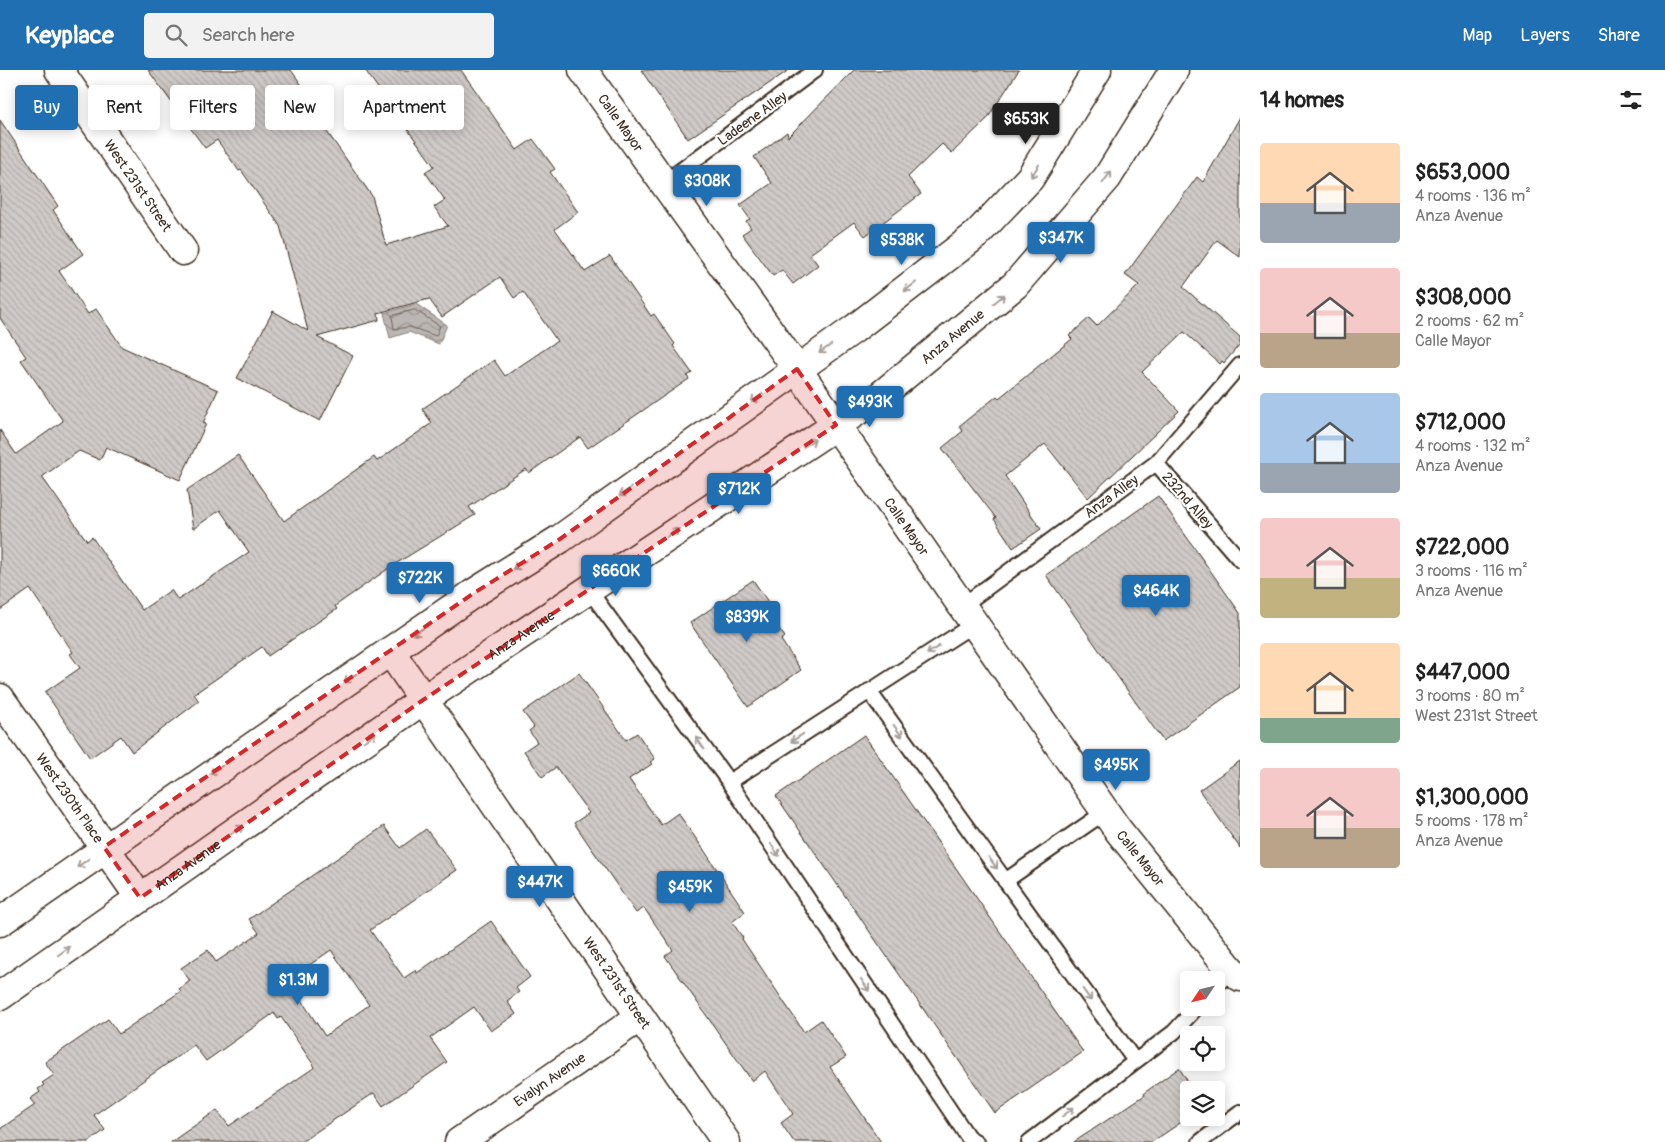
<!DOCTYPE html>
<html lang="en">
<head>
<meta charset="utf-8">
<style>
	body { margin:0; font-family:Pangolin,sans-serif; background:#f2f2f2; color:#222; height:100vh; display:flex; flex-direction:column; font-size:19px; white-space:nowrap }
	* { box-sizing:border-box; margin:0 }
	p { font-size:16px; color:#767676 }
	.icon { flex:none; width:28px; height:28px; fill:none; stroke:currentColor; stroke-width:2; stroke-linecap:round; stroke-linejoin:round }
	.map { position:relative; flex:1; overflow:hidden }
	.side { display:flex; flex-direction:column; background:#fff; width:425px }
	.side>* { flex:none }
	.guide { position:absolute; left:15px; top:15px; width:475px; height:45px; display:flex; gap:10px }
	.needle { width:32px; rotate:235deg }
	.tools { position:absolute; left:1180px; top:901px; display:grid; gap:10px }
	.tools a { display:grid; place-items:center; width:45px; height:45px; border-radius:5px; background:#fff; box-shadow:0 2px 12px #0003; font-size:25px }
	.price { position:absolute; translate:-50% -42px; padding:0 11px; border-radius:5px; background:#1f6fb2; color:#fff; font-size:16px; line-height:32px; filter:drop-shadow(0 1px 2px #0008) }
	.price::after { content:''; position:absolute; left:50%; top:30px; width:15px; height:11px; margin-left:-8px; background:inherit; clip-path:polygon(0 0,100% 0,50% 100%) }
	.price.current { background:#222; color:#fff }
	ul { padding:0; list-style:none }
	li { display:flex; align-items:center; gap:15px; height:125px; padding:0 20px }
	li span { display:grid; place-items:center; flex:none; width:140px; height:100px; border-radius:5px; color:#555 }
	li>.icon { margin-inline-start:auto }
	span .icon { width:60px; height:60px; fill:#fffc; stroke-width:1 }
	li b { font-size:21px }
	h2 { display:flex; justify-content:space-between; align-items:center; height:60px; padding:0 20px; font-size:21px }
	.pill { padding:0 18px; border-radius:5px; background:#fff; box-shadow:0 2px 12px #0003; font-size:18px; line-height:45px }
	.pill.current { background:#1f6fb2; color:#fff }
	header { display:flex; align-items:center; gap:30px; box-sizing:border-box; height:70px; padding:0 25px; background:#1f6fb2; color:#fff }
	header strong { font-size:24px }
	nav { display:flex; gap:28px; margin-inline-start:auto; font-size:18px }
	.search { width:350px; height:45px; background:#f2f2f2; display:flex; align-items:center; gap:12px; box-sizing:border-box; padding:0 18px; border-radius:5px; color:#767676; font-size:19px }
	main { display:flex; flex:1; min-height:0 }
	.map>svg:first-child { display:block }
	.water { fill:url(#water-waves); stroke:#887e77 }
	.lines { fill:none; stroke-linecap:round; stroke-linejoin:round }
	.shore { stroke:#6f625a; stroke-width:1 }
	.building { fill:url(#building-back-hatch); stroke:#3b2a1e; fill-rule:evenodd }
	.service-casing { stroke:#3b2a1e; stroke-width:18 }
	.minor-casing { stroke:#3b2a1e; stroke-width:31 }
	.tertiary-casing { stroke:#3b2a1e; stroke-width:31 }
	.secondary-casing { stroke:#3b2a1e; stroke-width:31 }
	.service { stroke:#fff; stroke-width:14 }
	.minor { stroke:#fff; stroke-width:28 }
	.tertiary { stroke:#fff; stroke-width:28 }
	.secondary { stroke:#fff; stroke-width:28 }
	.oneway { stroke:#a79f9a }
	.marked { fill:#d62828; fill-opacity:0.2; stroke:#d62828; stroke-width:4; stroke-dasharray:10 6; stroke-linejoin:round }
	.labels { text-anchor:middle; stroke-width:4.5; stroke-linejoin:round; paint-order:stroke }
	.street-label { font-size:14px; fill:#3b2a1e; stroke:#fff }
</style>
</head>
<body>
<header>
<strong>Keyplace</strong>
<div class="search"><svg class="icon" aria-label="search" viewBox="0 0 24 24"><circle cx="10" cy="10" r="6"/><path d="M15 15l6 6"/></svg>Search here</div>
<nav><a>Map</a><a>Layers</a><a>Share</a></nav>
</header>
<main>
<div class="map">
<svg width="1240" height="1072" viewBox="0 0 1240 1072">
	<defs>
		<pattern id="water-waves" width="16" height="10" patternUnits="userSpaceOnUse" patternTransform="scale(1.25)"><rect width="16" height="10" fill="#bcb6b3"/><path d="M0 5q4-4 8 0t8 0" fill="none" stroke="#9a9491"/></pattern>
		<pattern id="building-back-hatch" width="6" height="6" patternUnits="userSpaceOnUse" patternTransform="scale(1.25)"><rect width="6" height="6" fill="#cfcac7"/><path d="M-1 5l2 2M0 0l6 6M5-1l2 2" fill="none" stroke="#b3aeaa"/></pattern>
	</defs>
	<rect width="100%" height="100%" fill="#fff"/>
	<filter id="ink" filterUnits="userSpaceOnUse"><feTurbulence type="fractalNoise" baseFrequency=".02" numOctaves="2"/><feDisplacementMap in="SourceGraphic" scale="10" xChannelSelector="R" yChannelSelector="G"/><feConvolveMatrix kernelMatrix="1 2 1 2 8 2 1 2 1" color-interpolation-filters="sRGB"/></filter>
	<g filter="url(#ink)">
		<!-- water -->
		<path class="water" d="M416 234 447 255 439 274 409 262 390 268 384 243Z"/>
		<g class="lines">
			<!-- shore -->
			<path class="shore" d="M415 240 440 256 436 266 410 257 394 259 392 246Z"/>
		</g>
		<!-- building -->
		<path class="building" d="M148 0H291L321 42 316 46 372 126 386 175 448 156 434 137 445 130 425 102 434 96 365 0H461L517 80 533 69 555 99 550 102 578 142 555 159 585 202 610 186 651 246 654 244 675 274 673 276 692 303 687 306 689 309 588 378 580 367 529 403 526 399 469 437 475 445 392 496 335 536 337 539 268 586 262 577 194 624 199 631 132 682 121 666 90 688 45 622 80 598 70 584 73 582 30 519 0 540V360L16 384 63 351 21 290 26 287 0 248V50L58 136 53 140 83 184 59 201 88 244 96 239 122 277 218 320 203 353 206 354 180 410 106 377 100 390 79 381 42 407 87 471 92 467 142 540 171 520 178 530 249 482 220 440 193 459 187 420 238 385 284 451 374 387 377 391 432 353 422 339 494 290 505 306 557 271 523 222 514 228 500 207 442 247 429 229 378 243 379 250 317 267 353 286 320 351 237 308 273 241 308 261 280 156 241 100 239 101 217 70 205 78Z
			M641 0H789L688 69Z
			M854 0H1019L987 49 952 83 942 74 908 107 921 124 865 166 854 152 810 184 818 195 793 214 782 200 773 206 742 164 751 158 746 151 750 149 740 135 772 113 754 87 787 62 788 67Z
			M1240 47V187L1217 170 1183 217 1240 267V274L1224 293 1222 291 1220 294 1184 262 1142 302 1179 341 1088 428 1045 374 1005 406 1041 459 1013 478 994 449 996 448 942 378 963 361 959 356 997 326 999 328 1072 269 1069 266 1089 248 1097 256 1139 215 1125 205 1197 107 1203 112Z
			M1158 426 1240 543V617L1163 671 1046 505Z
			M753 510 777 545 772 549 785 567 781 570 801 600 748 637 690 553Z
			M579 603 626 670 637 663 655 689 650 692 652 694 629 709 661 755 678 743 704 780 745 842 732 852 743 868 742 869 804 962 821 950 846 987 830 997 881 1072H794L781 1053 793 1044 765 1001 752 1011 665 886 673 880 644 838 636 843 574 753 589 743 556 697 542 707 524 681 537 672 529 661 534 657 523 642Z
			M864 665 1083 982 995 1043 776 726Z
			M1240 691V778L1199 720Z
			M384 756 400 778 426 759 457 800 370 860 404 908 416 900 417 903 491 851 530 907 516 918 519 922 507 931 516 944 491 961 474 937 430 968 447 992 383 1036 374 1023 301 1072H171L217 1040 229 1056 315 997 281 947 278 949 274 943 206 991 194 975 94 1045 105 1060 89 1072H0V1059L35 1035 30 1029 40 1022 38 1019 44 1015 42 1013 54 1005 45 992 108 949 119 964 181 921 179 919 190 911 181 898 208 880 216 892 259 863 249 849ZM331 880 369 935 325 966 288 910Z
			M1179 998 1189 1013V1047L1152 1072H1074L1145 1025 1144 1023Z"/>
		<g class="lines">
			<defs>
				<path id="service" d="M664 113 815 0
					M1156 393 1240 490
					M589 520 729 712
					M962 536 1156 393 1240 295
					M974 554 729 712 968 1067 976 1072
					M869 621 1135 991
					M1005 811 1105 742
					M1216 916 1231 900
					M1029 1072 1174 962 1196 938
					M1200 1072 1240 1042"/>
				<g id="minor">
					<path id="s1" d="M59 0 183 181"/>
					<path id="s2" d="M583 0 797 299"/>
					<path id="s3" d="M390 581 726 1072"/>
					<path id="s4" d="M0 628 140 828"/>
					<path id="s5" d="M459 1072 640 947"/>
				</g>
				<g id="tertiary">
					<path id="s6" d="M797 299 1118 760 1231 900 1240 907"/>
				</g>
				<g id="secondary">
					<path d="M0 852 474 523 560 469 854 259 976 165 1030 108 1097 0"/>
					<path id="s7" d="M0 926 423 630 880 326 1015 215 1107 108 1174 0"/>
				</g>
			</defs>
			<!-- service casing -->
			<use href="#service" class="service-casing"/>
			<!-- minor casing -->
			<use href="#minor" class="minor-casing"/>
			<!-- tertiary casing -->
			<use href="#tertiary" class="tertiary-casing"/>
			<!-- secondary casing -->
			<use href="#secondary" class="secondary-casing"/>
			<!-- service -->
			<use href="#service" class="service"/>
			<!-- minor -->
			<use href="#minor" class="minor"/>
			<!-- tertiary -->
			<use href="#tertiary" class="tertiary"/>
			<!-- secondary -->
			<use href="#secondary" class="secondary"/>
		</g>
		<!-- one-way arrows -->
		<defs><path id="oneway-shaft" d="M-6 0H5M1.5-3L5.5 0L1.5 3" fill="none" stroke-width="1.6" stroke-linecap="round" stroke-linejoin="round" transform="scale(1.25)"/></defs>
		<g class="oneway">
			<use href="#oneway-shaft" transform="translate(1035 101) rotate(122)"/>
			<use href="#oneway-shaft" transform="translate(1107 107) rotate(-54)"/>
			<use href="#oneway-shaft" transform="translate(910 217) rotate(142)"/>
			<use href="#oneway-shaft" transform="translate(999 229) rotate(-39)"/>
			<use href="#oneway-shaft" transform="translate(825 279) rotate(145)"/>
			<use href="#oneway-shaft" transform="translate(757 328) rotate(144)"/>
			<use href="#oneway-shaft" transform="translate(809 373) rotate(-34)"/>
			<use href="#oneway-shaft" transform="translate(625 422) rotate(144)"/>
			<use href="#oneway-shaft" transform="translate(673 463) rotate(-34)"/>
			<use href="#oneway-shaft" transform="translate(519 495) rotate(148)"/>
			<use href="#oneway-shaft" transform="translate(419 561) rotate(146)"/>
			<use href="#oneway-shaft" transform="translate(933 580) rotate(147)"/>
			<use href="#oneway-shaft" transform="translate(350 608) rotate(145)"/>
			<use href="#oneway-shaft" transform="translate(898 661) rotate(54)"/>
			<use href="#oneway-shaft" transform="translate(370 667) rotate(-35)"/>
			<use href="#oneway-shaft" transform="translate(797 668) rotate(147)"/>
			<use href="#oneway-shaft" transform="translate(700 673) rotate(-126)"/>
			<use href="#oneway-shaft" transform="translate(216 700) rotate(145)"/>
			<use href="#oneway-shaft" transform="translate(237 760) rotate(-35)"/>
			<use href="#oneway-shaft" transform="translate(775 780) rotate(56)"/>
			<use href="#oneway-shaft" transform="translate(83 793) rotate(144)"/>
			<use href="#oneway-shaft" transform="translate(993 793) rotate(54)"/>
			<use href="#oneway-shaft" transform="translate(64 881) rotate(-35)"/>
			<use href="#oneway-shaft" transform="translate(865 915) rotate(56)"/>
			<use href="#oneway-shaft" transform="translate(1087 925) rotate(54)"/>
			<use href="#oneway-shaft" transform="translate(1068 1042) rotate(-37)"/>
		</g>
	</g>
	<!-- marked area -->
	<path class="marked" d="M797 299 836 355 423 630 140 828 104 777 474 523 560 469Z"/>
	<g class="labels">
		<!-- street labels -->
		<g class="street-label">
			<text transform="translate(752 48) rotate(-36)" y="5">Ladeene Alley</text>
			<text dy="5" stroke="none"><textPath href="#s2" startOffset="65">Calle Mayor</textPath></text>
			<text dy="5" stroke="none"><textPath href="#s1" startOffset="140">West 231st Street</textPath></text>
			<text dy="5" stroke="none"><textPath href="#s7" startOffset="1159">Anza Avenue</textPath></text>
			<text transform="translate(1111 426) rotate(-36)" y="5">Anza Alley</text>
			<text transform="translate(1188 430) rotate(49)" y="5">232nd Alley</text>
			<text dy="5" stroke="none"><textPath href="#s6" startOffset="192">Calle Mayor</textPath></text>
			<text dy="5" stroke="none"><textPath href="#s7" startOffset="634">Anza Avenue</textPath></text>
			<text dy="5" stroke="none"><textPath href="#s4" startOffset="122">West 230th Place</textPath></text>
			<text dy="5" stroke="none"><textPath href="#s6" startOffset="598">Calle Mayor</textPath></text>
			<text dy="5" stroke="none"><textPath href="#s7" startOffset="229">Anza Avenue</textPath></text>
			<text dy="5" stroke="none"><textPath href="#s3" startOffset="402">West 231st Street</textPath></text>
			<text dy="5" stroke="none"><textPath href="#s5" startOffset="110">Evalyn Avenue</textPath></text>
		</g>
	</g>
</svg>
<div class="tools">
<a><svg class="needle" viewBox="-14 -14 28 28"><path d="M0-13l5 13h-10z" fill="#e53935"/><path d="M0 13l5-13h-10z" fill="#767676"/></svg></a>
<a><svg class="icon" aria-label="locate" viewBox="0 0 24 24"><circle cx="12" cy="12" r="6"/><path d="M12 2v4M12 18v4M2 12h4M18 12h4"/></svg></a>
<a><svg class="icon" aria-label="layers" viewBox="0 0 24 24"><path d="M12 4l9 5-9 5-9-5zM3 14l9 5 9-5"/></svg></a>
</div>
<b class="price current" style="left:1026px;top:75px">$653K</b>
<b class="price" style="left:707px;top:137px">$308K</b>
<b class="price" style="left:1061px;top:194px">$347K</b>
<b class="price" style="left:902px;top:196px">$538K</b>
<b class="price" style="left:870px;top:358px">$493K</b>
<b class="price" style="left:739px;top:445px">$712K</b>
<b class="price" style="left:616px;top:527px">$660K</b>
<b class="price" style="left:420px;top:534px">$722K</b>
<b class="price" style="left:1156px;top:547px">$464K</b>
<b class="price" style="left:747px;top:573px">$839K</b>
<b class="price" style="left:1116px;top:721px">$495K</b>
<b class="price" style="left:540px;top:838px">$447K</b>
<b class="price" style="left:690px;top:843px">$459K</b>
<b class="price" style="left:298px;top:936px">$1.3M</b>
<div class="guide">
<a class="pill current">Buy</a>
<a class="pill">Rent</a>
<a class="pill">Filters</a>
<a class="pill">New</a>
<a class="pill">Apartment</a>
</div>
</div>
<section class="side">
<h2>14 homes<svg class="icon" aria-label="filters" viewBox="0 0 24 24"><path d="M4 7h16M4 17h16"/><circle cx="9" cy="7" r="2"/><circle cx="15" cy="17" r="2"/></svg></h2>
<ul>
<li><span style="background:linear-gradient(#ffd9b3 60%,#9aa5b1 0)"><svg class="icon" aria-label="home" viewBox="0 0 24 24"><path d="M3 11l9-7 9 7M6 9v11h12V9"/></svg></span><div><b>$653,000</b><p>4 rooms · 136 m²</p><p>Anza Avenue</p></div></li>
<li><span style="background:linear-gradient(#f6c9c9 65%,#b9a48a 0)"><svg class="icon" aria-label="home" viewBox="0 0 24 24"><path d="M3 11l9-7 9 7M6 9v11h12V9"/></svg></span><div><b>$308,000</b><p>2 rooms · 62 m²</p><p>Calle Mayor</p></div></li>
<li><span style="background:linear-gradient(#a9c7e8 70%,#9aa5b1 0)"><svg class="icon" aria-label="home" viewBox="0 0 24 24"><path d="M3 11l9-7 9 7M6 9v11h12V9"/></svg></span><div><b>$712,000</b><p>4 rooms · 132 m²</p><p>Anza Avenue</p></div></li>
<li><span style="background:linear-gradient(#f6c9c9 60%,#c2b280 0)"><svg class="icon" aria-label="home" viewBox="0 0 24 24"><path d="M3 11l9-7 9 7M6 9v11h12V9"/></svg></span><div><b>$722,000</b><p>3 rooms · 116 m²</p><p>Anza Avenue</p></div></li>
<li><span style="background:linear-gradient(#ffd9b3 75%,#7fa58c 0)"><svg class="icon" aria-label="home" viewBox="0 0 24 24"><path d="M3 11l9-7 9 7M6 9v11h12V9"/></svg></span><div><b>$447,000</b><p>3 rooms · 80 m²</p><p>West 231st Street</p></div></li>
<li><span style="background:linear-gradient(#f6c9c9 60%,#b9a48a 0)"><svg class="icon" aria-label="home" viewBox="0 0 24 24"><path d="M3 11l9-7 9 7M6 9v11h12V9"/></svg></span><div><b>$1,300,000</b><p>5 rooms · 178 m²</p><p>Anza Avenue</p></div></li>
</ul>
</section>
</main>
</body>
</html>
